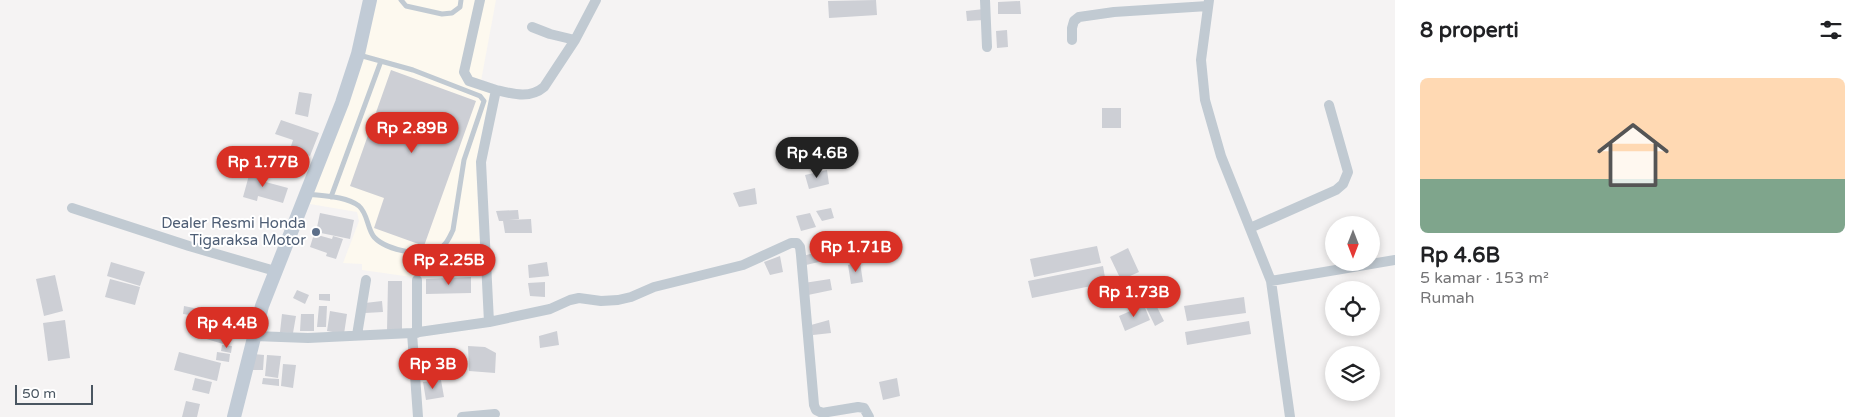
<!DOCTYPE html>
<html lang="id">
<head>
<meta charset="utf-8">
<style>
	body { margin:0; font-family:"Varela Round",sans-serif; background:#f2f2f2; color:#202124; height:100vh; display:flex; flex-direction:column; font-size:19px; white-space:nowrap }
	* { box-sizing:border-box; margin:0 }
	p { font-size:16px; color:#757577 }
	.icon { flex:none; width:28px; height:28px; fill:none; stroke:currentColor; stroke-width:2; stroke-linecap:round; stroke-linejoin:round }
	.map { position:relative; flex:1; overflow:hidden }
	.sheet { display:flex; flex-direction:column; background:#fff; width:475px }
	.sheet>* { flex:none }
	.needle { width:32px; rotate:180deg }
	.controls { position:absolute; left:1325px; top:216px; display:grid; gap:10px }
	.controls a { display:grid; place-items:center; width:55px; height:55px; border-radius:50%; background:#fff; box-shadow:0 2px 8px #0003; font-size:25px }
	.scale { position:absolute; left:15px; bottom:12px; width:78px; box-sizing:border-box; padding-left:5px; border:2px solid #4a5661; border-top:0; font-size:14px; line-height:18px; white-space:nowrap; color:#4a5661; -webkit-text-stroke:4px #fff; paint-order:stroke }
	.price { position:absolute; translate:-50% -42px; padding:0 11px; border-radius:18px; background:#d93025; color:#fff; font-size:16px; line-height:32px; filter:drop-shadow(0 1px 2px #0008) }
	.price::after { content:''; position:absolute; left:50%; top:30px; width:15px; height:11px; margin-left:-8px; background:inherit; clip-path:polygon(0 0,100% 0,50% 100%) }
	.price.on { background:#222; color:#fff }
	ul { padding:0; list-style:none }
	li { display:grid; align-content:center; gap:10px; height:265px; padding:0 25px }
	li span { display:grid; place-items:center; height:155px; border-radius:8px; color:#555 }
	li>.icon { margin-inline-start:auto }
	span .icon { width:90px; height:90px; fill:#fffc; stroke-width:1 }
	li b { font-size:21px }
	h2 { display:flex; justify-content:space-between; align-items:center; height:60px; padding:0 25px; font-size:21px }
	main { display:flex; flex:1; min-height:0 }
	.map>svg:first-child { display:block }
	.commercial { fill:#fdf9ef }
	.building { fill:#cdcfd5 }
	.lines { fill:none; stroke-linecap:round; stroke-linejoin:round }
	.lane { stroke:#c1cad2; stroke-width:5 }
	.street { stroke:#c1cad2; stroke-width:10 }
	.secondary { stroke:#c1cbd6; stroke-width:14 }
	.service-dot { fill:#5c6f8a; stroke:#fff; stroke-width:2 }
	.labels { text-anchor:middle; stroke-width:4; stroke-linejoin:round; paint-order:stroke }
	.service-label { font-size:15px; fill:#4e5e75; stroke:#fff; text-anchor:end }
</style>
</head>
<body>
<main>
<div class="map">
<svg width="1395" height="417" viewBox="0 0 1395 417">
	<rect width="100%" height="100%" fill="#f5f3f3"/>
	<!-- commercial -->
	<path class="commercial" d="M375 0H496L481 81 492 83 476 162 481 276 412 277 362 270V264L343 263 359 221 357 212 310 204 361 57Z"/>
	<!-- building -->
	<path class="building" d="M876 0 877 15 829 18 828 1Z
		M1020 1 1021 14H998V2Z
		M984 9V20L967 21 966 11Z
		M1007 30 1008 47 997 48 996 31Z
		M391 70 476 101 424 246 374 228 384 198 350 186Z
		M299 92 312 94 308 117 295 114Z
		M1102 108H1121V128H1102Z
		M281 120 319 133 310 156 290 149 293 140 275 134Z
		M277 151 304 161 299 174 272 164Z
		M251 168 265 172 262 181 288 188 283 203 258 196 257 201 243 197Z
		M827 170 829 184 809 189 805 175Z
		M755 188 757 204 739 207 733 193Z
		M831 208 834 218 822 221 816 211Z
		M518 210 519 219 509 220 531 219 532 233H505L503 221H499L496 211Z
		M320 213 354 220 350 239 316 232Z
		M810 213 816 227 801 231 796 216Z
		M314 234 332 239 333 236 343 239 336 259 326 256 327 253 310 247Z
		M1097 246 1101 263 1034 277 1030 259Z
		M1128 248 1139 272 1121 280 1110 257Z
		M821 251 823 261 806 265 803 256Z
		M780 256 783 272 770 275 764 262Z
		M111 262 145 272 140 286 107 276Z
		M547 262 549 276 529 278 528 265Z
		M860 262 863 282 851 284 848 265Z
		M1103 266 1106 283 1032 298 1028 281Z
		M55 275 63 311 44 316 36 279Z
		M471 277V293L426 294V279Z
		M110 279 140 287 135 305 105 297Z
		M830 279 832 290 808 295 804 283Z
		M388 281H402V331H387Z
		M545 282V297L530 296 528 283Z
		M297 290 309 295 305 304 293 298Z
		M319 294H330V301L319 300Z
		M1152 297 1164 321 1155 326 1143 301Z
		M1244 297 1246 313 1187 321 1184 306Z
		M382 301 383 312 365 313V303Z
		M1144 305 1150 320 1125 331 1119 316Z
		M184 306 204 310 202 317 183 314Z
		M319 306H327L326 327H317Z
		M330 311 347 314 344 334 327 331Z
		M282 314 296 316 293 333 280 332Z
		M301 314H314V331H300Z
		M65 320 70 358 48 361 43 323Z
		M829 320 831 333 813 335 811 325Z
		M1249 321 1251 334 1187 345 1185 332Z
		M203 325 226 332 223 344 200 337Z
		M557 331 559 345 540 348 539 336Z
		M222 345 232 346 231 353 221 351Z
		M468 346 485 347 496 353 495 373 469 371Z
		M448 351 450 370 438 371 436 352Z
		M179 352 221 363 217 381 174 370Z
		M217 352 230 354 229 362 216 360Z
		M253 354 264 355 263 370H252Z
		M435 354 436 366 416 368 415 357Z
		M267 355 281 356 278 378 265 376Z
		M283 364 296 365 293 388 281 386Z
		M436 368 437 376 425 377 424 369Z
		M195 378 212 382 209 394 192 390Z
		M263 378 279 379V386L262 384Z
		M897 378 900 396 883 400 879 382Z
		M441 380 444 397 426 400 423 382Z
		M186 401 200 404 197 417H182Z"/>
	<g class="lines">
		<!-- lane -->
		<path class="lane" d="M401 0 406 6 442 14 452 13 460 7 461 0
			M307 194C323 196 346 196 359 206 368 214 367 228 374 237 387 251 427 259 443 246 448 242 450 236 453 230L464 160 484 101 480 96 413 70 359 55
			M331 197 381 61"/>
		<!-- street -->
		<path class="street" d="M480 0 464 72 469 81 496 90
			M985 0 987 47
			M1209 0 1201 60 1205 100 1221 156 1271 281 1290 417
			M532 27 550 34 575 40
			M1072 40V28L1074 21 1079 17 1114 12 1208 6
			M72 208 189 246 275 271
			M1250 228 1336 190 1343 184 1348 172 1329 105
			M417 280V333
			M1271 281 1395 260
			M489 322 550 309 570 300 579 298 601 301 618 300 631 297 654 287 743 265 791 243H797L800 247 801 255 814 405 816 410 822 413 858 407 864 408 869 417
			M412 333 418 417
			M357 335 366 280
			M253 336 308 338 412 333 489 322 481 162 496 90C513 94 530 99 544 87L575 40 596 0
			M462 417 495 414"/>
		<!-- secondary -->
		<path class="secondary" d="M234 417 262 306 342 103 358 54 370 0"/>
	</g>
	<!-- markers -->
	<circle class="service-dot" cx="316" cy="232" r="5"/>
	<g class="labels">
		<!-- service labels -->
		<g class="service-label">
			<text x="306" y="228">Dealer Resmi Honda<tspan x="306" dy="17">Tigaraksa Motor</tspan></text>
		</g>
	</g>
</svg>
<div class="controls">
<a><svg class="needle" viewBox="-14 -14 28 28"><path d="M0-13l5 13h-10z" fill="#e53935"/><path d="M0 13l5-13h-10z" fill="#757577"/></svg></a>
<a><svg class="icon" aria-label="locate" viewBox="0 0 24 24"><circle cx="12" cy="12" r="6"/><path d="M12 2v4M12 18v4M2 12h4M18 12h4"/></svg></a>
<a><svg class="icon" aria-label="layers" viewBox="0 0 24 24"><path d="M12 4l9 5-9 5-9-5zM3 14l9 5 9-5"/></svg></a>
</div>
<div class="scale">50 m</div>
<b class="price" style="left:412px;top:154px">Rp 2.89B</b>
<b class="price on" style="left:817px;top:179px">Rp 4.6B</b>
<b class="price" style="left:263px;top:188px">Rp 1.77B</b>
<b class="price" style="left:856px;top:273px">Rp 1.71B</b>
<b class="price" style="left:449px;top:286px">Rp 2.25B</b>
<b class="price" style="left:1134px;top:318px">Rp 1.73B</b>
<b class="price" style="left:227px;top:349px">Rp 4.4B</b>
<b class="price" style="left:433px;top:390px">Rp 3B</b>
</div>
<section class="sheet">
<h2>8 properti<svg class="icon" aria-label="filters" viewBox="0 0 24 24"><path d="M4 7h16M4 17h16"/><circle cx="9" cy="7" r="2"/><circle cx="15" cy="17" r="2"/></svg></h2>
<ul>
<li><span style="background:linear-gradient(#ffd9b3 65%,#7fa58c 0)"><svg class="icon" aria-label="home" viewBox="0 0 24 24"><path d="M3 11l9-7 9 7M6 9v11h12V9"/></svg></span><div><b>Rp 4.6B</b><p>5 kamar · 153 m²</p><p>Rumah</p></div></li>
</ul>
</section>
</main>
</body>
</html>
